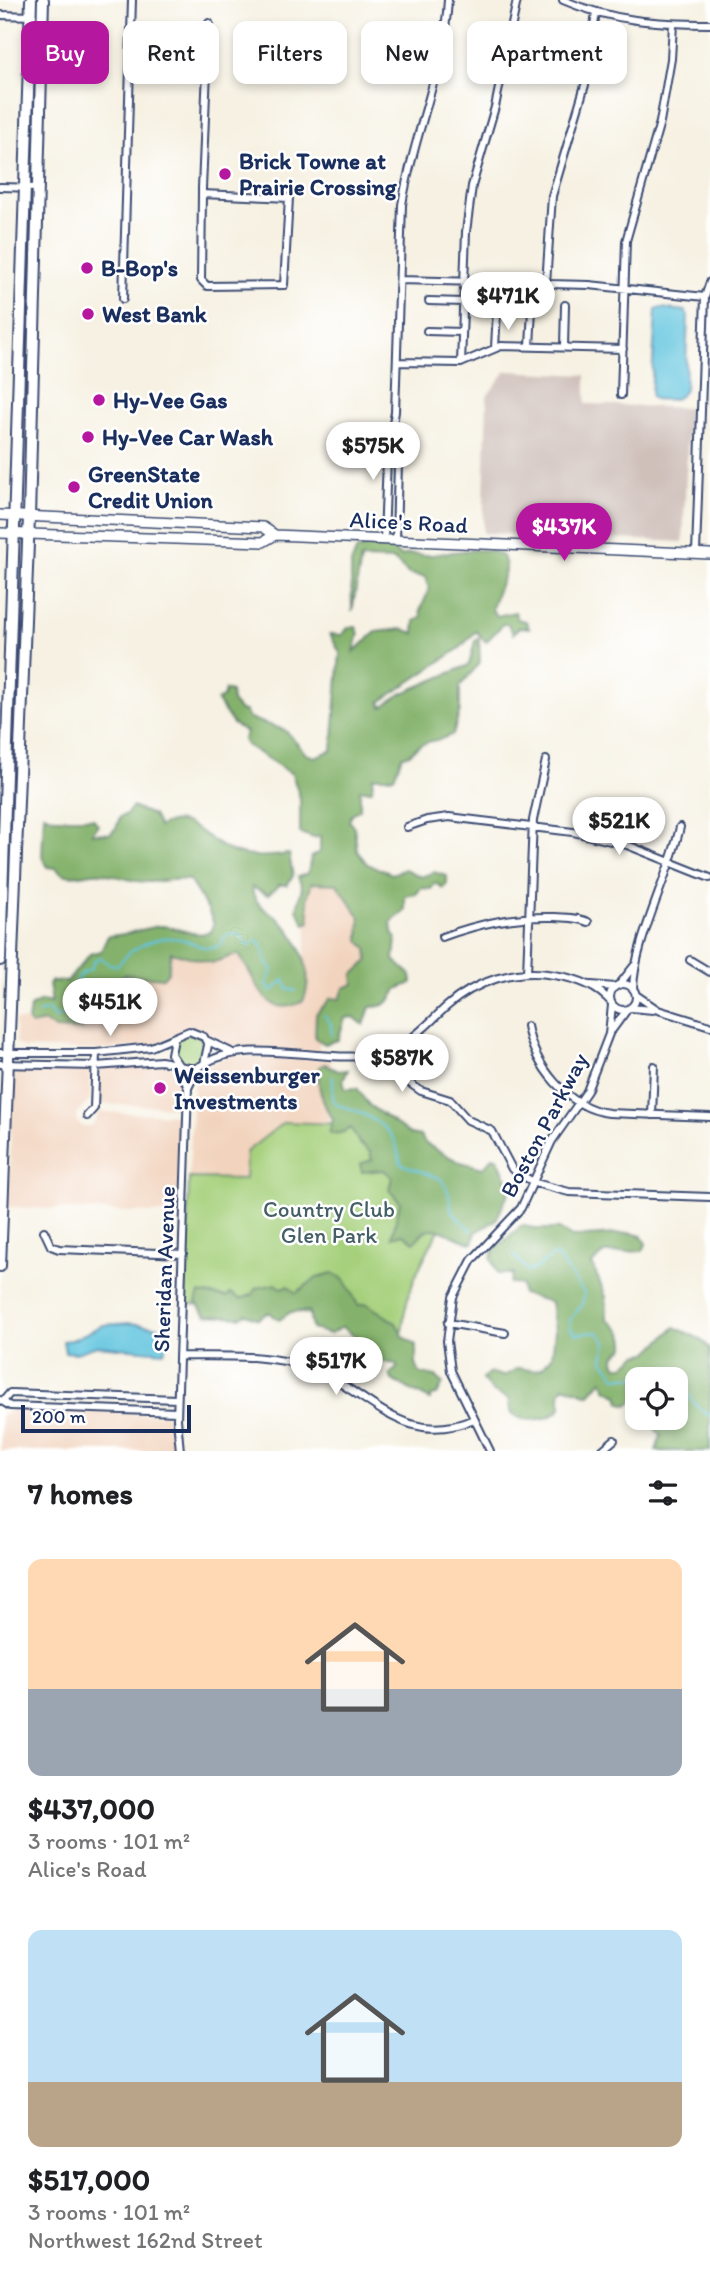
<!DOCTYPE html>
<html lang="en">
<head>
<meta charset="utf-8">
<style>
	body { margin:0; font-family:Itim,sans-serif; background:#f2f2f2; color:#202124; height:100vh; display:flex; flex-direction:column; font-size:26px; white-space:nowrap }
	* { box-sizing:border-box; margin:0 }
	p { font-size:23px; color:#757577 }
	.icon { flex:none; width:38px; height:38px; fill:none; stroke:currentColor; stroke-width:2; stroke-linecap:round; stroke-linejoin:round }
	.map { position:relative; height:1451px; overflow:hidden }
	.side { display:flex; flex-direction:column; background:#fff; flex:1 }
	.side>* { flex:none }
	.banner { position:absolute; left:21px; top:21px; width:668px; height:63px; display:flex; gap:14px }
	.buttons { position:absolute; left:625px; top:1367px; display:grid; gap:14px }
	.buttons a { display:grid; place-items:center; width:63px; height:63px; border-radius:14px; background:#fff; box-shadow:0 4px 10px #0003; font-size:35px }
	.scale { position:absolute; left:21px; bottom:18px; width:170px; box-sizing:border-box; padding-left:7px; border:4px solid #1b2f5e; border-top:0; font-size:19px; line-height:24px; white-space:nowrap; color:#1b2f5e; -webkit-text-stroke:5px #fff; paint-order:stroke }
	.price { position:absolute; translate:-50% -60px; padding:0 16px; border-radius:24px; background:#fff; color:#222; font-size:23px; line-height:46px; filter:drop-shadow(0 2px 4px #0008) }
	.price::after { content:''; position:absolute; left:50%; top:42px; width:21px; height:16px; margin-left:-10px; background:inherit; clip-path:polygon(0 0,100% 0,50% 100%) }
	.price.current { background:#b5179e; color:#fff }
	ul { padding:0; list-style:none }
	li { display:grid; align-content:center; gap:14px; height:371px; padding:0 28px }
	li span { display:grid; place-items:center; height:217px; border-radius:14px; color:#555 }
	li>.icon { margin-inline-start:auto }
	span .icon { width:126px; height:126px; fill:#fffc; stroke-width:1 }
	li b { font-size:30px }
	h2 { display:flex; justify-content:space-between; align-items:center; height:84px; padding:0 28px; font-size:30px }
	.pill { padding:0 24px; border-radius:14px; background:#fff; box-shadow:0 4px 10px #0003; font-size:24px; line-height:63px }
	.pill.current { background:#b5179e; color:#fff }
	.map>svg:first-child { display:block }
	.built { fill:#f2d4be }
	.industrial { fill:#cfc0ba }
	.green { fill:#a6d07c; stroke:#60806d; stroke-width:2 }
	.forest { fill:#84b26c; stroke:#507065; stroke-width:2 }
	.water { fill:#60c4de; stroke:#3e7a9e; stroke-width:2 }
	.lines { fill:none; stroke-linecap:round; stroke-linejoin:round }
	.stream { stroke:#60c4de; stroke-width:2 }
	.street-casing { stroke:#3c4c72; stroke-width:10 }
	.secondary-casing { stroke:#3c4c72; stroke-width:12 }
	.highway-casing { stroke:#3c4c72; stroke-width:14 }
	.street { stroke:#fff; stroke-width:6 }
	.secondary { stroke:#fff; stroke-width:9 }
	.highway { stroke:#fff; stroke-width:10 }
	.poi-dot { fill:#b5179e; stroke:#fff; stroke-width:2.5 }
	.labels { text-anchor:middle; stroke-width:5; stroke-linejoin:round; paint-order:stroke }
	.poi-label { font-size:23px; font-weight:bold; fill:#1b2f5e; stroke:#fff; text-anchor:start }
	.street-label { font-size:23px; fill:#1b2f5e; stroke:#fff }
	.park-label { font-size:23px; fill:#455f67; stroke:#fff }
</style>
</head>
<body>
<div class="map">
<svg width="710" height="1451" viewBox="0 0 710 1451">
	<rect width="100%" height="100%" fill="#fff"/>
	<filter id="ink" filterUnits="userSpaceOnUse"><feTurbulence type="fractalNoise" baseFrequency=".0143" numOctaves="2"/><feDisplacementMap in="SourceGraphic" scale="14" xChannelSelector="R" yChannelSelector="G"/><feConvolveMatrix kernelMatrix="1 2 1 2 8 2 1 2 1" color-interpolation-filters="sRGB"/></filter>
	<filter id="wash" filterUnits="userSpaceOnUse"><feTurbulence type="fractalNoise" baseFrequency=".00686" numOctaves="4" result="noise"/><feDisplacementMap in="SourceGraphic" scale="28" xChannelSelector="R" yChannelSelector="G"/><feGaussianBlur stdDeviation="1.57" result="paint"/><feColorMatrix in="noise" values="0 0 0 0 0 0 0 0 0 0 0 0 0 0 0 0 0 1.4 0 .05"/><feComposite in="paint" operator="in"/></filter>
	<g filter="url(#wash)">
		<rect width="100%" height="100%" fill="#f6f1e2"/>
		<!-- built -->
		<path class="built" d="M310 878 358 879 375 980 320 1026 319 1052 227 1048 191 1028 154 1045 98 1050 23 1048 16 1043 15 1020 79 1022 156 951 305 960Z
			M229 1056 331 1059 329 1123 284 1122 245 1180 189 1178 193 1085 204 1067Z
			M162 1063 177 1069 184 1083 182 1107 99 1104V1074L104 1068Z
			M21 1068 90 1070V1100L76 1115 77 1122 84 1127 93 1125 100 1112 180 1115 183 1119 180 1214 8 1207 13 1079Z
			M13 1409 166 1415 172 1421 176 1451H0L1 1417Z"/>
		<!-- industrial -->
		<path class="industrial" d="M506 371 586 375V404L689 408 683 542 483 533 487 396Z"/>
		<!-- green -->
		<path class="green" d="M174 1050a16 16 0 1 1 32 0a16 16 0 1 1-32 0Z
			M284 1122 367 1125 441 1227C418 1266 400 1303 402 1349L314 1316 286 1309 185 1304 189 1178 245 1179 246 1152Z"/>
		<!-- forest -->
		<path class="forest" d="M373 546 393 550 401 556C411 552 417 555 428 555 444 555 499 540 505 562 508 574 493 596 492 610L497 616 515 612 517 619 526 621 529 628 519 627 513 634 508 624H503L486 642 476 631 460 648 380 702 382 707 401 694 469 665 475 641 479 638 480 663 460 686V710L453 734C441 742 426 739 416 748 410 753 411 755 402 756L394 777H373L372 790H360V809L352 814 349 821 354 827 357 850 367 864 392 874 405 869 421 877 434 872 447 876V884L443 888 435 883 431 889 421 888 416 894 405 896V911L391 922 392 932 396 938 394 960 411 975 412 983 397 989C391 1002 385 1007 370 1007L364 1025 354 1017 345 1018 338 1040 325 1044 315 1038 316 1014 331 998 340 999 344 988 354 984 353 975 368 961 367 948 359 941 360 917 337 884 312 883 307 898 310 922 305 924 297 909 302 887 298 877 308 873 311 857 320 852V836L314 838 300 833V798L292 774 246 745 243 740 246 732 233 724 217 701 223 697 225 690 231 692 232 702 240 711H245L248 718 285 730 306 754 315 757 332 750 340 653 330 634 342 635 348 628 356 627 359 634 354 652 376 632 403 629 414 633 415 621 422 617 420 611 429 590 426 577 409 574 394 560 361 559 352 612 351 564 357 549Z
			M132 807 153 815 159 827C189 808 207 844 233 852 252 858 269 857 289 854L293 876 287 885H279L268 895 252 887C254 908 271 911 283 923 301 941 315 976 303 1001 263 1024 255 973 238 954L212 963 171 952 168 972 163 978 125 975 96 986 84 1000 82 1007 89 1022 81 1030 55 1029 45 1022 31 1025 28 1022 30 1007 41 1001 52 1003 49 984 52 981 67 982 90 954 101 951 108 936C127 936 149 926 162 926 178 927 195 938 211 932L214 924 208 910 189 880C173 878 161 882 146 882 132 882 116 875 102 873 86 871 68 883 56 868L48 867 42 857 44 814 54 818H93L98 825 92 833 110 834 116 828 120 817 127 814Z
			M325 1064 338 1071 348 1070 343 1079 345 1089 357 1088 369 1105 410 1134 420 1136 426 1144 457 1161 483 1168 493 1157 498 1159 511 1188 496 1220 476 1232 473 1243C460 1242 439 1225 427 1230 422 1232 419 1238 414 1242L403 1234 392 1237 400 1202 389 1190 392 1177 384 1170 362 1172 360 1164 372 1160 370 1152 359 1143 351 1128 341 1133 329 1134 333 1119C322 1104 316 1083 319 1067Z
			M522 1225 536 1229H559L572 1237 631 1233 642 1236 646 1244 643 1251 604 1253 592 1264 606 1297 607 1318C616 1329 626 1329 625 1347L616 1355 614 1362 617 1366H624L637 1355 648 1353 675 1327 700 1339 710 1348V1451H656L661 1435 655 1429V1420L676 1418V1379H637V1398L627 1405 620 1402 618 1395 607 1390 602 1380 589 1395 564 1386 560 1393 561 1408C549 1422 526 1423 511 1413L508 1398 493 1392 482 1379 490 1373 504 1376 518 1368 534 1370 542 1368 552 1356 555 1331 551 1302 522 1294 521 1285 510 1283 513 1274H498L491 1258 495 1249Z
			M332 1273 344 1279 358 1305 367 1304 396 1323 403 1336 416 1345V1364L420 1374 436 1376 443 1384 437 1395 431 1396 430 1400 392 1380 390 1374 397 1368 396 1364 379 1361 371 1354 366 1345 342 1327 330 1334 312 1329 309 1311 291 1312 279 1320 269 1312 258 1319 246 1314 240 1317 206 1315 196 1302 199 1293 227 1297 231 1293 240 1299 252 1295 257 1288 276 1284 281 1288 288 1286 296 1293 318 1277Z"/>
		<!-- water -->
		<path class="water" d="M661 308 685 311 688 316 685 389C680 402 666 400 654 399L651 396 656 310Z
			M130 1323 164 1328 169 1339 164 1352 97 1346 76 1353 65 1352 63 1341 72 1340 103 1325Z"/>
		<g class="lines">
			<!-- stream -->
			<path class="stream" d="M38 1013 48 1010 55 1018 78 1007C76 989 69 977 91 969L94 961 100 957 109 964 118 965C132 945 163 932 188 941 201 946 204 950 219 946L227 934H240L248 946 256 941 261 943 266 961 273 970 266 983 271 992 284 980 288 989 296 991
				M324 1015 331 1024 332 1036
				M333 1077V1099L337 1105C354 1108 384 1122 393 1138 398 1146 398 1156 401 1164L441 1179 448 1191 452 1212 472 1231
				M514 1255 528 1271C540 1270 545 1258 556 1255L584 1293 583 1304 570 1319 571 1329 576 1334 598 1332 606 1342 603 1360 616 1377H650L666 1371C689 1380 688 1408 710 1415"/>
		</g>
	</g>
	<g filter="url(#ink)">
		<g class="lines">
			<defs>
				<path id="street" d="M563 0C611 21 658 24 710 24
					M0 15 33 16
					M0 187 38 188
					M202 194 289 198 284 285 207 286 201 280 202 194V188L209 23
					M400 280 589 285 705 297
					M546 284 552 196 585 85 596 12
					M123 299 132 0
					M429 301 464 302
					M427 331 462 332
					M530 346 532 309
					M564 347 565 305
					M495 348 497 309
					M397 362 461 363 501 346 623 349
					M461 363 466 232 472 186 495 107 517 0
					M621 395 626 241 660 122 671 59 673 24
					M395 434 398 463 396 541
					M384 540 387 458 395 412 402 205C413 135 444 71 448 0
					M696 553 705 297 710 282
					M407 827 427 820 449 817 573 832 627 845 710 878
					M442 937C481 923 513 916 555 917 567 918 577 917 588 922
					M690 960 710 972
					M527 973 533 820 546 760
					M610 997a13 13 0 1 1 26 0a13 13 0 1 1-26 0Z
					M591 985 615 987
					M619 985 634 966
					M633 989C634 942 669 877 680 827
					M636 995 658 1010 710 1026
					M631 1008 653 1010
					M527 1026C534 1065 567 1108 609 1113L710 1117
					M612 1030 626 1011
					M208 1041 231 1052
					M390 1051 408 1082 421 1091 450 1100 468 1120 492 1131 512 1169 535 1183 569 1192 710 1197
					M0 1053H96L151 1047 189 1031 204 1037 208 1045 204 1064 194 1069 179 1066 171 1054 174 1039
					M0 1064 96 1066 161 1061 176 1064
					M204 1064C248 1037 321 1063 372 1055 406 1050 422 1029 446 1007 475 981 515 968 554 975 575 978 597 986 611 1002
					M179 1066 188 1088 177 1419 180 1451
					M188 1088 198 1068
					M652 1115 654 1066
					M87 1116 94 1108 96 1053
					M44 1231 51 1246 59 1249 183 1254
					M448 1323 505 1333
					M179 1356C221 1357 267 1353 307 1367 368 1388 401 1451 474 1419
					M0 1400 10 1406 177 1412
					M4 1400 10 1393 177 1399
					M490 1451 451 1371 447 1341 453 1297 472 1260 521 1208 552 1141 587 1091 609 1034 612 1005
					M601 1451 614 1440"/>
				<path id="secondary" d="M0 515 263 527 275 535 710 554
					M0 533 263 542 275 535"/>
				<path id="highway" d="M0 960 31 0
					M0 1266 29 517 43 0"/>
			</defs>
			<!-- street casing -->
			<use href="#street" class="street-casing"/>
			<!-- secondary casing -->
			<use href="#secondary" class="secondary-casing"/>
			<!-- highway casing -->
			<use href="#highway" class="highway-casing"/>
			<!-- street -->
			<use href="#street" class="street"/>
			<!-- secondary -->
			<use href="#secondary" class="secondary"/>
			<!-- highway -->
			<use href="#highway" class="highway"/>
		</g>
	</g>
	<!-- markers -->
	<g class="poi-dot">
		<circle cx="225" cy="174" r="7"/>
		<circle cx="87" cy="268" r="7"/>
		<circle cx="88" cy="314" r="7"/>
		<circle cx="99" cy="400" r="7"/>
		<circle cx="88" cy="437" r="7"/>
		<circle cx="74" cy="487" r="7"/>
		<circle cx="160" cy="1088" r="7"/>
	</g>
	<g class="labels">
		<!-- poi labels -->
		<g class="poi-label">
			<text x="239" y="169">Brick Towne at<tspan x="239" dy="26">Prairie Crossing</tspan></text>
			<text x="101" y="276">B-Bop's</text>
			<text x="102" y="322">West Bank</text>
			<text x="113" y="408">Hy-Vee Gas</text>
			<text x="102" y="445">Hy-Vee Car Wash</text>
			<text x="88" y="482">GreenState<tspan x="88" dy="26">Credit Union</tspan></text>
			<text x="174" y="1083">Weissenburger<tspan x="174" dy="26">Investments</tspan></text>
		</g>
		<!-- street labels -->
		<g class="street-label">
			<text transform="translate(409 522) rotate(3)" y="8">Alice's Road</text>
			<text transform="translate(544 1125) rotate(-62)" y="8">Boston Parkway</text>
			<text transform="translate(164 1269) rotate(-88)" y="8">Sheridan Avenue</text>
		</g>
		<!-- park labels -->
		<g class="park-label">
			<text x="329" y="1217">Country Club<tspan x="329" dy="26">Glen Park</tspan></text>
		</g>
	</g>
</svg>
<div class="buttons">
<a><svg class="icon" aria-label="locate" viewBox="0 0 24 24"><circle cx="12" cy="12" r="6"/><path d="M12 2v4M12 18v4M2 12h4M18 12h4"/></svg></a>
</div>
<div class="scale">200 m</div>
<b class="price" style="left:508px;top:332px">$471K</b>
<b class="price" style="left:373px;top:482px">$575K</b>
<b class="price current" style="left:564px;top:563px">$437K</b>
<b class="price" style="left:619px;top:857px">$521K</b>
<b class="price" style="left:110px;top:1038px">$451K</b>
<b class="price" style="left:402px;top:1094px">$587K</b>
<b class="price" style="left:336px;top:1397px">$517K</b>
<div class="banner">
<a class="pill current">Buy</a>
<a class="pill">Rent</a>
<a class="pill">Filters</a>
<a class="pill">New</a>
<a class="pill">Apartment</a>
</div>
</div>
<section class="side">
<h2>7 homes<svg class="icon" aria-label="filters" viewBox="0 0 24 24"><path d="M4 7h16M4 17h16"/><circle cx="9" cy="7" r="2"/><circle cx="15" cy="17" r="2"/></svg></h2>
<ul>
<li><span style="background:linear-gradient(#ffd9b3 60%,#9aa5b1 0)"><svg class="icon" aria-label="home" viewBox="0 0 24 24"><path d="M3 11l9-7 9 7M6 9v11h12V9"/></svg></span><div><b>$437,000</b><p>3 rooms · 101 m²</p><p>Alice's Road</p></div></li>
<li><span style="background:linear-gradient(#bfe0f5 70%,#b9a48a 0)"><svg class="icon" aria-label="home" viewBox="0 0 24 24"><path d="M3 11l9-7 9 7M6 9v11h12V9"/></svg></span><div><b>$517,000</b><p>3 rooms · 101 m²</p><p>Northwest 162nd Street</p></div></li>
</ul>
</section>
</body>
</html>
